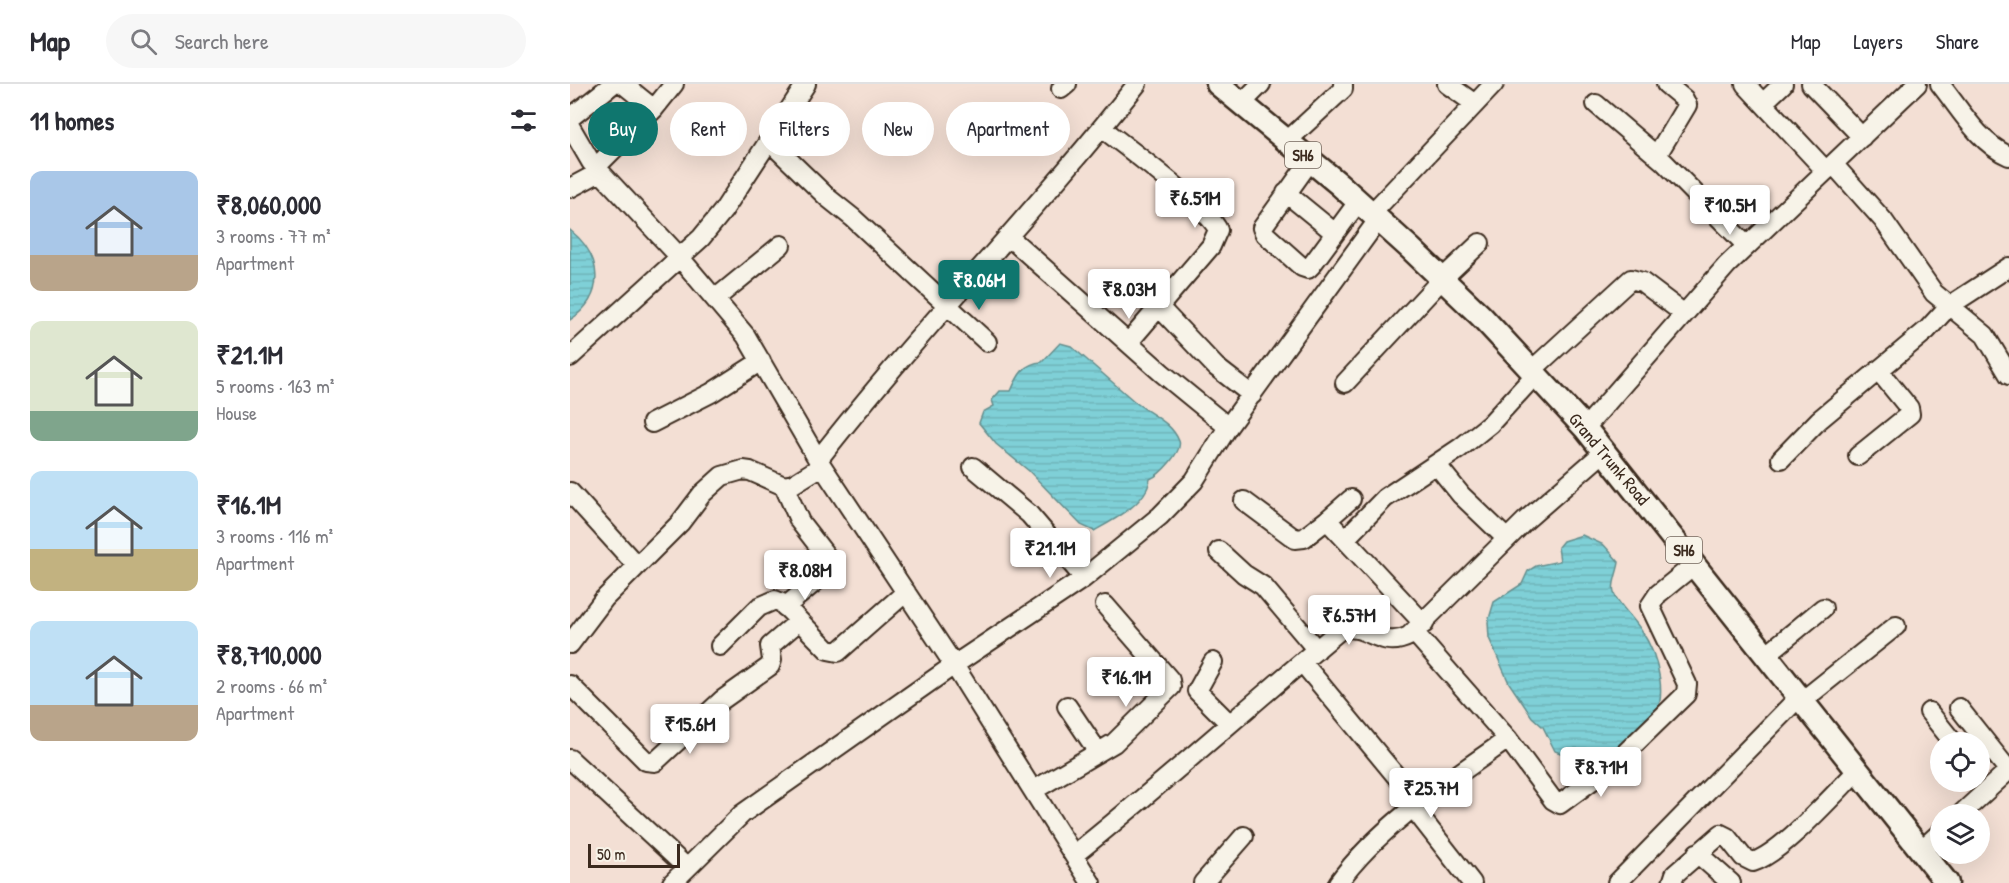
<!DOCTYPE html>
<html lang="en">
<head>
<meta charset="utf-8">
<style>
	body { margin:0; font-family:"Patrick Hand",sans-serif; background:#f7f7f7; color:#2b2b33; height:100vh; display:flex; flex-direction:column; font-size:22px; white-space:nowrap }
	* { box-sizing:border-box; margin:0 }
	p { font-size:20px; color:#7c7c81 }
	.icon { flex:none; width:33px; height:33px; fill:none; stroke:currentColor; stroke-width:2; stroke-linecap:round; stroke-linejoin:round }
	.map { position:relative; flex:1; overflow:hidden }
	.side { display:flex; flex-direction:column; background:#fff; width:570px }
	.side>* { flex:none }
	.hud { position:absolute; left:18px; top:18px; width:570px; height:54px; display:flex; gap:12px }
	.controls { position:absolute; left:1360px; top:648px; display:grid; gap:12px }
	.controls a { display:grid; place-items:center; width:60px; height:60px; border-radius:50%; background:#fff; box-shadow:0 6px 24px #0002; font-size:30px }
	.scale { position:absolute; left:18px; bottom:15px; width:92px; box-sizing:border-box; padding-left:6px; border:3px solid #3b2a1e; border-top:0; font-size:16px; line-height:21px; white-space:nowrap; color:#3b2a1e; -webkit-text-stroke:4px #f7f3e8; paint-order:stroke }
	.price { position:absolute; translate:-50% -51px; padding:0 14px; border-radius:6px; background:#fff; color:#222; font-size:20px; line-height:39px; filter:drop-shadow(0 2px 3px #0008) }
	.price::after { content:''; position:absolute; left:50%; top:36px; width:18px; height:14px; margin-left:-9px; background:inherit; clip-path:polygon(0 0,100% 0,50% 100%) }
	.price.active { background:#0f766e; color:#fff }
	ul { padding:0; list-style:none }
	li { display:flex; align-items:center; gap:18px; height:150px; padding:0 30px }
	li span { display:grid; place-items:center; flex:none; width:168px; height:120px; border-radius:12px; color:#555 }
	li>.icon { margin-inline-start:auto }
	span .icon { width:72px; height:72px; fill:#fffc; stroke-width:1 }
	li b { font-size:26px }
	h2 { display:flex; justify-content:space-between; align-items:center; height:72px; padding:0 30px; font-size:26px }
	.tag { padding:0 21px; border-radius:27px; background:#fff; box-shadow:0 6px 24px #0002; font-size:21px; line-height:54px }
	.tag.active { background:#0f766e; color:#fff }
	header { display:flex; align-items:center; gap:36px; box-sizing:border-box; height:84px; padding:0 30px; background:#fff; border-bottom:2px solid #e1e1e2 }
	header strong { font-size:28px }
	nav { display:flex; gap:33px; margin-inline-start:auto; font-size:21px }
	.search { width:420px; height:54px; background:#f7f7f7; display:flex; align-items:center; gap:15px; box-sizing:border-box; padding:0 21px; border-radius:33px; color:#7c7c81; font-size:22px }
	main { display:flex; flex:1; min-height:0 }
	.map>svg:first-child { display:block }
	.water { fill:url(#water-rules); stroke:#648e8d; stroke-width:1.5 }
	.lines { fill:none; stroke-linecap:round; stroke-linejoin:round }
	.minor-casing { stroke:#3b2a1e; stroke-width:22 }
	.major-casing { stroke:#3b2a1e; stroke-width:27 }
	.minor { stroke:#f7f3e8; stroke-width:18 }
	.major { stroke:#f7f3e8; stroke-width:22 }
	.labels { text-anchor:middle; stroke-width:5; stroke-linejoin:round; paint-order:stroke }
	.shield { fill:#f7f3e8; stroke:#73665b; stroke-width:1.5 }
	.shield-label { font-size:16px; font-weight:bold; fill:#3b2a1e }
	.street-label { font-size:18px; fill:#3b2a1e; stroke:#f7f3e8 }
</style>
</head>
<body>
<header>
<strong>Map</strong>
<div class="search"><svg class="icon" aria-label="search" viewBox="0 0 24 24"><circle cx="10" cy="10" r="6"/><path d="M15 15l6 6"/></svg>Search here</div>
<nav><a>Map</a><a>Layers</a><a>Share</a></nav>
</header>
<main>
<section class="side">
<h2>11 homes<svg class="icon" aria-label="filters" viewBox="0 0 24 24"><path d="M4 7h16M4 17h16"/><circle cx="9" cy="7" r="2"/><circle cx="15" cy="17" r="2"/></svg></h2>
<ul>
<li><span style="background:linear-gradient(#a9c7e8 70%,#b9a48a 0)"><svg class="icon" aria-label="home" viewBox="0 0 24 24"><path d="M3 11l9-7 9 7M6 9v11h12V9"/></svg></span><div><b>₹8,060,000</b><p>3 rooms · 77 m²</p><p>Apartment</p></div></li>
<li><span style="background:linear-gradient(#dfe7d0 75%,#7fa58c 0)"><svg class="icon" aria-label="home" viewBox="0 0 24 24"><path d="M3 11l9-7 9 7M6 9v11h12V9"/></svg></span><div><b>₹21.1M</b><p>5 rooms · 163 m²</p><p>House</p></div></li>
<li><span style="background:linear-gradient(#bfe0f5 65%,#c2b280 0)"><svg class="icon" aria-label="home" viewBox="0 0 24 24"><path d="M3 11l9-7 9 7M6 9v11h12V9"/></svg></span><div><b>₹16.1M</b><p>3 rooms · 116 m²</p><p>Apartment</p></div></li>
<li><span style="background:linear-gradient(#bfe0f5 70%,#b9a48a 0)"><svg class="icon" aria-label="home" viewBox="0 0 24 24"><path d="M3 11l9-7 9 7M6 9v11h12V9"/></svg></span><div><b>₹8,710,000</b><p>2 rooms · 66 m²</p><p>Apartment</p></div></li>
</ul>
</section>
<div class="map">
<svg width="1439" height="799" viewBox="0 0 1439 799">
	<defs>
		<pattern id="water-rules" width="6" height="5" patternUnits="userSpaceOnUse" patternTransform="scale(1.5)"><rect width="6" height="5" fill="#7fd0d7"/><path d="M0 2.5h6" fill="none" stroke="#6fb3b8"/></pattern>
	</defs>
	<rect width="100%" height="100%" fill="#f3dfd4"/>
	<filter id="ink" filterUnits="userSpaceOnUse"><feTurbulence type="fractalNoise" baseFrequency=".0167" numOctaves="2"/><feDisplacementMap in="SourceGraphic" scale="12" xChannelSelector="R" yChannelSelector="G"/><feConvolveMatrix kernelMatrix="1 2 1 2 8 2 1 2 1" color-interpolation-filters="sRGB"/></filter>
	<g filter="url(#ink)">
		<!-- water -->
		<path class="water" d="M0 146C33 172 36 212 0 236Z
			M490 259 501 262C522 280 543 299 564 317 579 330 601 337 609 357 613 367 590 391 580 395 577 419 544 436 524 447L511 441 459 387 426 360 409 339 413 328 424 322 422 316 430 307H441C448 291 454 279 472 278Z
			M1012 451 1034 461 1049 478C1048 488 1041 500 1044 509 1048 521 1064 534 1071 546 1088 571 1102 618 1077 644 1063 659 1043 671 1027 684L1016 686 1003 681 998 672 985 667 973 643 962 633 939 599 919 554 918 538 924 518 952 500 958 487 966 482 990 477 988 463 993 457Z"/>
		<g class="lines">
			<defs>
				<path id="minor" d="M53 0 84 25
					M877 0 905 20
					M1175 0 1256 87
					M1241 0 1292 53
					M1370 0C1390 25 1409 59 1439 72
					M491 5 497 0
					M1193 19 1213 0
					M671 20 691 0
					M1026 20 1094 78 1176 161
					M0 34 43 0
					M0 42 21 78 106 169 176 252 248 376 384 581 521 799
					M532 44C556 63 638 123 648 146L641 162 558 259
					M717 57 773 5V0
					M200 58 258 114 283 134 417 258
					M1087 71 1117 21 1114 15 1096 0
					M740 77 692 144 695 150 732 183 738 185 741 182 788 118
					M1264 81 1313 136 1364 209 1415 251 1439 291
					M26 83 84 25 104 0
					M0 104 30 88
					M716 109 765 149
					M801 130 924 0
					M439 153 592 289 658 343
					M145 215 211 161
					M589 223 646 283 682 311
					M0 273 131 154 153 127 236 0
					M962 286 1061 195 1072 198 1113 229
					M775 299 872 195 910 159
					M82 339 141 309 191 277
					M1015 344 1157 181 1347 0
					M1288 372 1340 330 1339 324 1309 287
					M1211 375 1249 336 1357 246 1379 222 1439 183
					M248 376C349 246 465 129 567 0
					M866 380 891 411 937 455
					M403 383 459 430 514 494
					M214 402 230 438 264 482 215 523
					M0 408 67 482
					M781 415 757 436 854 540
					M674 417 725 455 734 454 757 436
					M775 455 815 414 890 364 920 340 966 290
					M649 467 674 490 693 502 747 566
					M844 548 938 655 983 716 990 720 1042 682 1116 610 1117 600 1080 522 1088 510 1125 480
					M0 560 34 515 110 439 132 410 152 392 173 386 180 387 214 402 223 400 252 382
					M150 562 189 523 205 516 212 519 258 566 268 568 336 508
					M1196 571 1253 524
					M643 578 627 607 659 639
					M732 578 850 721
					M0 601 76 677 85 678 152 616 200 582 202 576 200 562 229 537
					M1232 617 1326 542
					M497 622 528 668
					M1389 624 1439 687
					M1359 628 1383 658
					M0 675 116 783
					M464 706 544 659 601 603 600 596 535 521
					M844 725 902 799
					M1391 730 1439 686
					M1351 766 1371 748
					M1127 769 1161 799
					M505 770C595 698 681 620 770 546 796 537 810 567 839 552L956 436 1034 368
					M102 799 172 730 384 581 514 494 590 432 624 397 658 343 808 136
					M633 799 674 752
					M768 799C810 741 880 696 938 655
					M1047 799 1229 613
					M1102 799 1105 790 1151 750 1157 753 1173 773 1183 778C1212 769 1264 710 1287 687"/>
				<path id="major" d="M648 0 769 100 841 165 911 232 1015 344 1377 799"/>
			</defs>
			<!-- minor casing -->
			<use href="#minor" class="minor-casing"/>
			<!-- major casing -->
			<use href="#major" class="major-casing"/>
			<!-- minor -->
			<use href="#minor" class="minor"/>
			<!-- major -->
			<use href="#major" class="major"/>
		</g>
	</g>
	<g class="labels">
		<!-- shield labels -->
		<g class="shield">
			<rect x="715" y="58" width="36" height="26" rx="4.5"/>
			<rect x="1096" y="453" width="36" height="26" rx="4.5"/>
		</g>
		<g class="shield-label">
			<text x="733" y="77">SH6</text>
			<text x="1114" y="472">SH6</text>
		</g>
		<!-- street labels -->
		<g class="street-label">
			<text transform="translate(1039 375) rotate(50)" y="6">Grand Trunk Road</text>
		</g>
	</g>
</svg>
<div class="controls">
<a><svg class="icon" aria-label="locate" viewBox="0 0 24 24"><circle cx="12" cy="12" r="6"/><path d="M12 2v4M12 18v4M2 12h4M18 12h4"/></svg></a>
<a><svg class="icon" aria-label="layers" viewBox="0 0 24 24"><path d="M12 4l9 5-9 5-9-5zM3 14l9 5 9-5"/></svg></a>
</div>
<div class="scale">50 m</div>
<b class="price" style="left:625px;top:145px">₹6.51M</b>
<b class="price" style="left:1160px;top:152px">₹10.5M</b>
<b class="price active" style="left:409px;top:227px">₹8.06M</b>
<b class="price" style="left:559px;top:236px">₹8.03M</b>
<b class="price" style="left:480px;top:495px">₹21.1M</b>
<b class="price" style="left:235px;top:517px">₹8.08M</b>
<b class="price" style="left:779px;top:562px">₹6.57M</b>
<b class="price" style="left:556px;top:624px">₹16.1M</b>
<b class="price" style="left:120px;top:671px">₹15.6M</b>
<b class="price" style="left:1031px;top:714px">₹8.71M</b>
<b class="price" style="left:861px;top:735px">₹25.7M</b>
<div class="hud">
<a class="tag active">Buy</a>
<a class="tag">Rent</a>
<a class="tag">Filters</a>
<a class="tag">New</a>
<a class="tag">Apartment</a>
</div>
</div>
</main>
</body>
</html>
